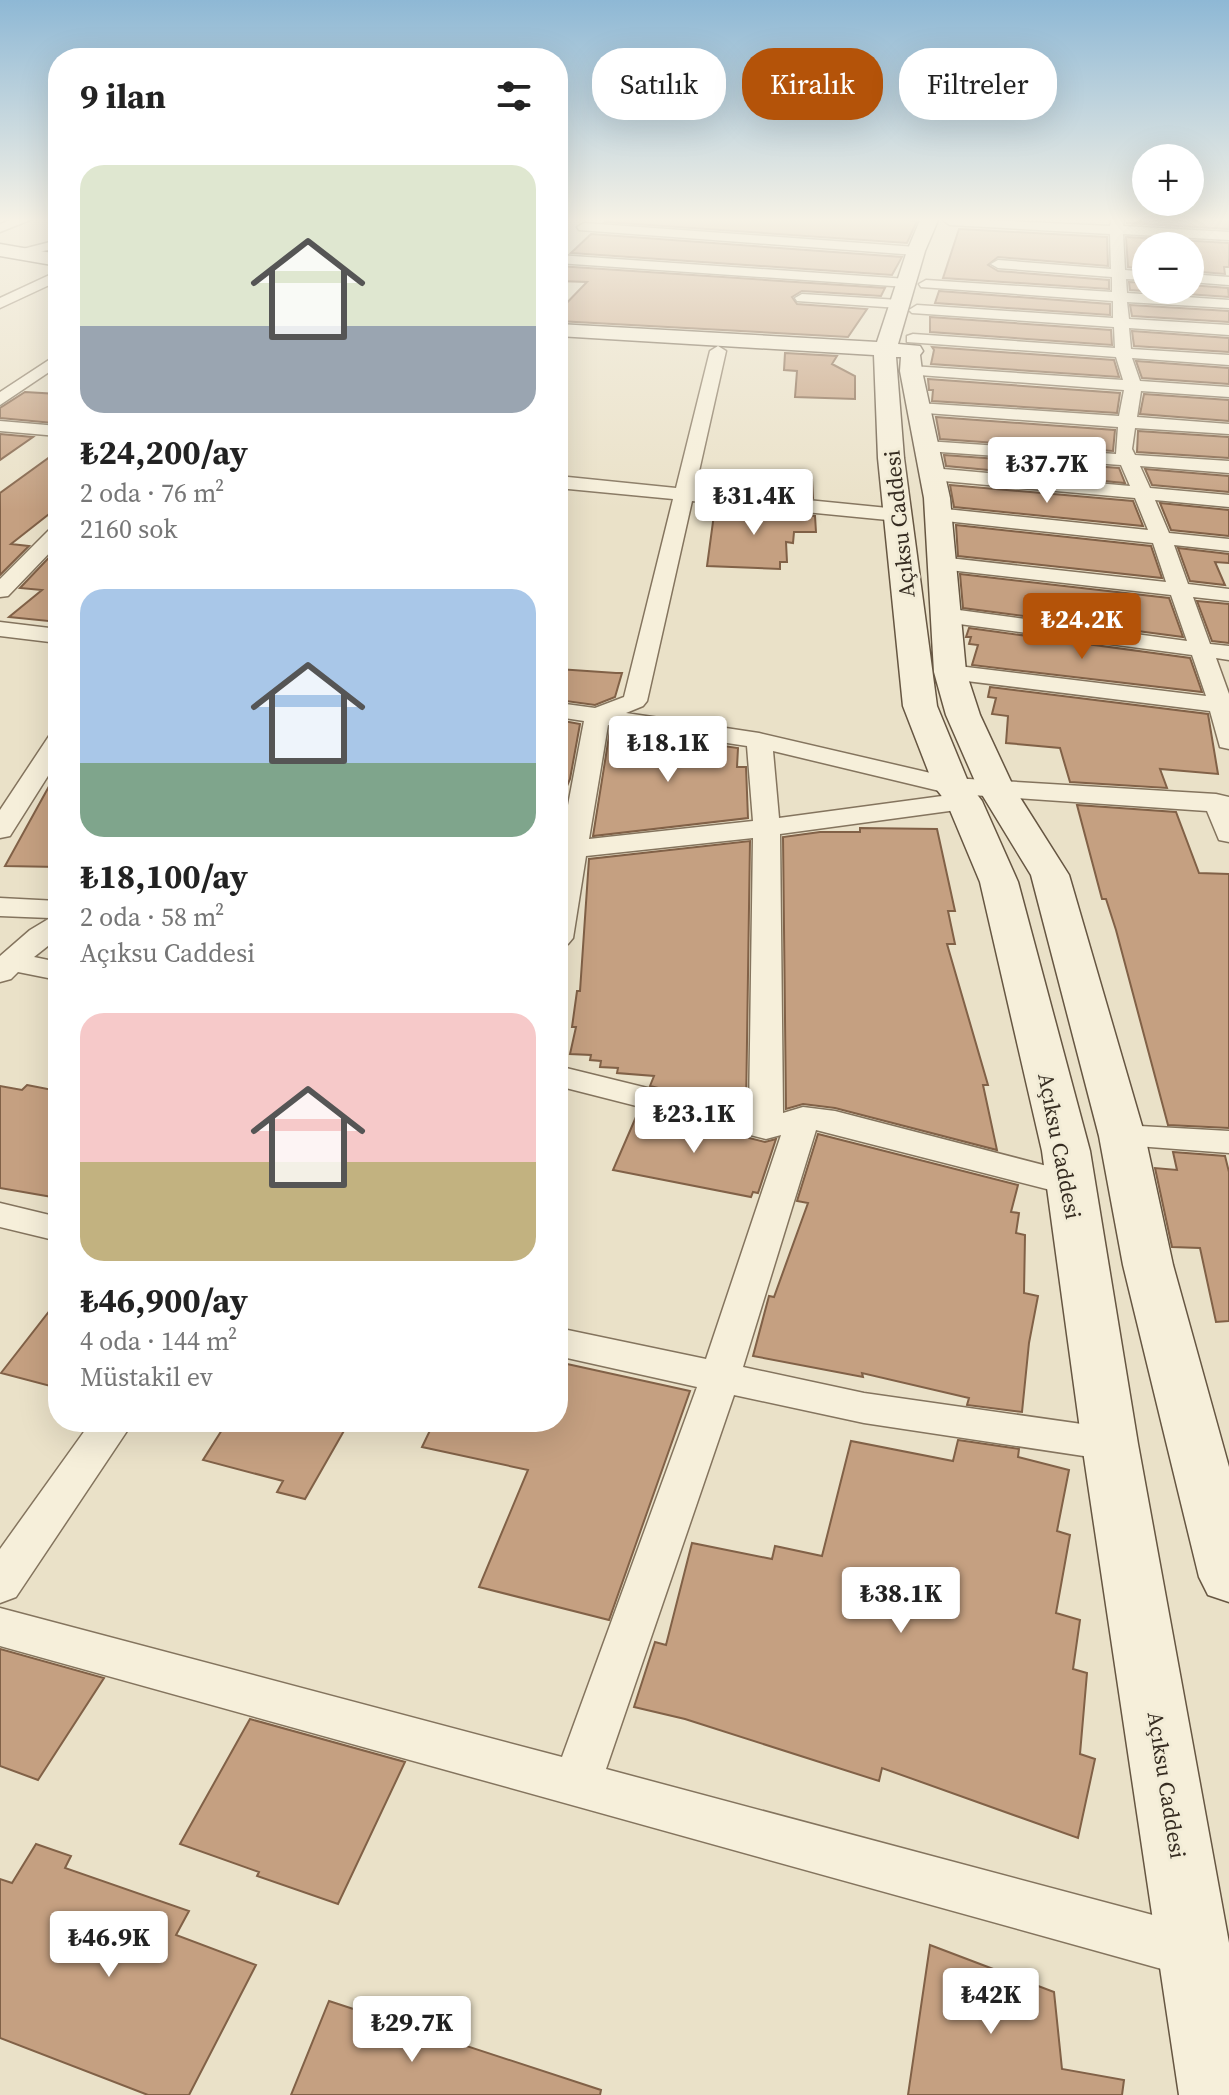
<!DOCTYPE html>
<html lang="tr">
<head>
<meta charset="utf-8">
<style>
	body { margin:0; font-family:"Source Serif 4",serif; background:#f6f6f6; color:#222; height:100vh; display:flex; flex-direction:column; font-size:30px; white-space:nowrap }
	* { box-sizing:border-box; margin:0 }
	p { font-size:26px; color:#767676 }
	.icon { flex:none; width:44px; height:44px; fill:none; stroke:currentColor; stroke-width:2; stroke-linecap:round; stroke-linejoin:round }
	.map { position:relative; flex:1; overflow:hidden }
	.details { position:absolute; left:48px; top:48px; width:520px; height:1384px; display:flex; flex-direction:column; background:#fff; border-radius:32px; box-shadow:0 8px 32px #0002 }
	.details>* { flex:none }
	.guide { position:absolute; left:592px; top:48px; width:516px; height:72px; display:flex; gap:16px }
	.fabs { position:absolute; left:1132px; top:144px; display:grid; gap:16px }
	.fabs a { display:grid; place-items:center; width:72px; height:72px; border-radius:50%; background:#fff; box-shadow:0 8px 32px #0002; font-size:40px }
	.price { position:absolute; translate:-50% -68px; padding:0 18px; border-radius:8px; background:#fff; color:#222; font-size:26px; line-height:52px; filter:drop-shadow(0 2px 4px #0008) }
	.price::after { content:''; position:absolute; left:50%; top:48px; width:24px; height:18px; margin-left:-12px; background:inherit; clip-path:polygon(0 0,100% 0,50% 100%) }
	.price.active { background:#b45309; color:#fff }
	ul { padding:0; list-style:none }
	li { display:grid; align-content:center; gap:16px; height:424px; padding:0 32px }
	li span { display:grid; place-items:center; height:248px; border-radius:24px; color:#555 }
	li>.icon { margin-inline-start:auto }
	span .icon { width:144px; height:144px; fill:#fffc; stroke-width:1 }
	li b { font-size:34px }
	h2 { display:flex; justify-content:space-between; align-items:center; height:96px; padding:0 32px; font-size:34px }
	.pill { padding:0 28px; border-radius:32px; background:#fff; box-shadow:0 8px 32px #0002; font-size:28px; line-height:72px }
	.pill.active { background:#b45309; color:#fff }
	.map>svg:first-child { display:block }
	.building { fill:#c5a081; stroke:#816147; stroke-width:2 }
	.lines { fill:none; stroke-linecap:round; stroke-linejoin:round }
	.street-casing { stroke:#84745e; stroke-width:3 }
	.secondary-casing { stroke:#665642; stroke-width:3 }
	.street { fill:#f6efda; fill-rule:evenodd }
	.secondary { fill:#f6efda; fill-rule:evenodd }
	.labels { text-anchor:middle; stroke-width:6; stroke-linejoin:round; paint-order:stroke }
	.street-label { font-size:22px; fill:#362c21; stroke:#f2ecd7 }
</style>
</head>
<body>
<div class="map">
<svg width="1229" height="2095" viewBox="0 0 1229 2095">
	<rect width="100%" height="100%" fill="#eae1c8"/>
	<!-- building -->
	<path class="building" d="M609 218H886L917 221 907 243 605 222Z
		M1145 218H1229V229L1126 223 1146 222Z
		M959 229 1107 237 1108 266 998 257 988 265 998 271 1109 280V289L943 278Z
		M591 234 902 257 892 275 571 253Z
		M1126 237 1229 243V267H1224L1225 274 1190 271V246H1146V269L1128 267Z
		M558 266 885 288 881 296 802 291 792 297 797 304 867 309 848 337 558 321V312L587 282 558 281Z
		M1129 282 1146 283V290H1190V285L1228 288 1229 297 1130 290Z
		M939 291 1110 304V315L935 303Z
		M1130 305 1229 311V322L1132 316Z
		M930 317 1111 330 1112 345 930 332Z
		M1132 331 1229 338V352L1134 346Z
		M932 347 1114 360 1119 377 931 364 934 350Z
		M785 353 837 356 832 364 855 376V399L795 397 797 371 784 370Z
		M1136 361 1229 368V384L1142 378Z
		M928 379 1120 393 1117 413 932 401 933 390H929Z
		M25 392 58 394V419L53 423 0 418V408Z
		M1144 394 1229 400V421L1140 414Z
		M936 417 1115 430 1113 451 940 439Z
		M1138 431 1229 437V458L1137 452Z
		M0 434 33 437 0 460Z
		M58 451V507L11 544 29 546 0 575V493Z
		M944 455 1119 468 1125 483 946 466Z
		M1145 469 1229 476V492L1152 485Z
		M787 478 812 480 813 498 784 495Z
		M950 485 1133 501 1143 526 954 507Z
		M1160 503 1229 510V536L1171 530Z
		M715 507 815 516 816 532H794L793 543 786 542 787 562H780V569L707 566Z
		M956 525 1151 546 1162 578 958 556Z
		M58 548V622L9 617 42 590 20 588Z
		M1178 548 1229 554V563L1215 562 1225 585 1190 581Z
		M960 574 1169 598 1183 637 963 608Z
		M1197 601 1229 604V643L1212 641Z
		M969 628 1190 658 1202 692 972 665 978 645 969 644 971 637H966Z
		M558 669 616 673H622L615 697 595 705 558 700Z
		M990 687 1208 714 1218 774 1160 769 1167 788 1070 782 1060 748 1006 743 1008 716 992 714 996 698 988 697Z
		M558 720 580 724 570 779 558 807Z
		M610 730 738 748 737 767H746L748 818 593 836Z
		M58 770V867L5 866Z
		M1077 805 1176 812 1199 873 1229 874V1128L1168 1125 1116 930 1106 899H1102Z
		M860 828 937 829 955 911H948L955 944H947L988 1085H983L997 1150 835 1108 803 1104 786 1109 783 837 820 832H860Z
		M750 841 746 1109 650 1086 654 1076 617 1073 618 1068 600 1067 601 1061 590 1060 591 1055 570 1054 576 1027H572L577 991H580L589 859Z
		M27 1085 58 1091V1198L0 1188V1086L22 1090Z
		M639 1110 765 1142 776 1139 758 1193 753 1192 751 1197 613 1170Z
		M818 1134 1018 1185 1011 1212 1019 1213 1016 1233 1025 1235 1024 1293 1038 1296 1029 1343 1022 1412 967 1405 969 1398 862 1373 863 1377 753 1356 769 1296 774 1297 808 1203 797 1201Z
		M1173 1152 1225 1156 1229 1172V1321L1216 1322 1200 1248 1172 1247 1155 1168 1177 1170Z
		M58 1300V1388L1 1373Z
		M558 1362 690 1391 609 1620 479 1587 528 1470 422 1447 434 1422H558Z
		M227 1422H349L305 1499 277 1492 283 1481 203 1460Z
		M958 1440 1019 1449 1018 1457 1069 1470 1057 1531 1070 1535 1056 1613 1080 1620 1073 1669 1087 1673 1080 1754 1095 1759 1078 1838 882 1768 879 1781 685 1719 634 1707 655 1642 666 1645 692 1543 772 1559 775 1546 822 1556 851 1441 953 1461Z
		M0 1649 104 1678 38 1780 0 1766Z
		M250 1719 405 1762 338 1904 257 1876 259 1872 180 1844Z
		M36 1844 71 1856 65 1868 189 1911 176 1935 256 1965 189 2095H148L0 2038V1879L12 1883Z
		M930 1945 1054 1992 1062 2069 1124 2080 1122 2095H908Z
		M329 2001 601 2090 600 2095H291Z"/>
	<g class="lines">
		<defs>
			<path id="street" d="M17 218H35L0 232V224Z
				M947 218 1110 226 1112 218H1124L1123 226 1229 232V240L1123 234 1125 270 1146 272V280L1126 279 1127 293 1229 300V308L1127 302 1129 319 1229 325V335L1129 328 1131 349 1229 355V365L1132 358 1140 381 1229 387V397L1141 391 1137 417 1229 424V434L1135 428 1132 449 1135 455 1229 461V473L1140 466 1150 488 1229 495V507L1155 500 1169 533 1229 539V551L1174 545 1188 584 1229 589V601L1193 597 1210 644 1229 646V660L1216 658 1229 694V749L1220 747 1210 711 950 679 942 677 938 672 942 667 950 665 1206 696 1192 655 944 622 933 615 944 608 1187 641 1171 595 940 569 930 563 940 557 1166 582 1153 543 936 520 926 514 936 508 1148 530 1135 498 932 480 923 474 932 468 1130 486 1121 465 926 451 917 446 926 441 1116 454 1118 427 912 412 909 408 912 404 918 403 1119 416 1124 390 905 374 903 371 911 366 1123 380 1116 357 907 342V336L913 334 1115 348 1114 327 912 313 909 310 917 305 1113 318V301L921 287 919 284 926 280 1112 292V277L998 268 991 264 998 260 1111 269 1110 234 950 225 944 221Z
				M584 223 916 247 923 251 916 255 579 230 577 227Z
				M58 240V248L14 257 7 253Z
				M558 255 907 279 914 283 907 287 558 263Z
				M58 271V281L0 308V298Z
				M1190 274 1229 277V285L1190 282Z
				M802 294 899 300 906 304 899 308 797 301 795 298Z
				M718 346 726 351 695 489 898 509 908 515 898 521 692 501 647 701 643 706 626 713 759 733 952 778 1216 794 1229 797V842L1219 840 1207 811 972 795 977 801 973 807 964 809 780 834 783 1113 803 1107 835 1111 1082 1175 1088 1183 1082 1191 1070 1195 816 1130 743 1367 864 1393 1110 1428 1125 1433 1131 1444 1125 1455 1110 1460 864 1423 734 1395 606 1769 1194 1926 1213 1933 1220 1952 1213 1971 1194 1978 0 1646V1608L562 1757 697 1387 558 1356V1328L706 1359 781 1135 766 1139 558 1086V1066L749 1113 753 838 586 856 573 938 568 944 558 947V843L561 842 584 721 558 717V703L595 708 624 697 673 499 558 488V476L676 488 710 351ZM608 725 747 746 753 821 589 839ZM773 751 952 794H957L779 818Z
				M58 354V366L0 405V392Z
				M0 421 58 426V436L0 431Z
				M58 526V544L8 596 0 597V579L51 528Z
				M0 622 58 629V643L0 636Z
				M58 734V760L10 836 0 838V810L49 736Z
				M0 898 58 901V938L34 957 58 962V980L18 972 11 979 0 982V956L30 930 50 918 0 916Z
				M1122 1125 1229 1131V1153L1110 1144 1105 1136 1110 1128Z
				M0 1203 58 1217V1241L0 1227Z
				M91 1422H133L16 1597 0 1603V1549Z"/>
			<path id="secondary" d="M921 218H939L925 251 898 344 920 346 923 351 920 355 922 371 950 498 966 672 980 715 1014 788 1069 875 1145 1136 1173 1265 1229 1467V1602L1208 1595 1199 1577 1123 1265 1099 1136 1031 875 978 788 946 715 934 672 924 498 900 371 901 357H896L904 458 937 706 969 784 982 801 1018 882 1090 1151 1138 1444 1229 1943V2095H1179L1082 1444 1042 1151 980 882 947 803 934 786 903 706 878 458 874 355 558 336V324L877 342 907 251Z
				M0 244 58 254V266L0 256Z"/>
		</defs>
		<!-- street casing -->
		<use href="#street" class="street-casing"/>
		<!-- secondary casing -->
		<use href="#secondary" class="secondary-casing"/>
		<!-- street -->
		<use href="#street" class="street"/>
		<!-- secondary -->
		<use href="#secondary" class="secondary"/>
	</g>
	<!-- sky -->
	<linearGradient id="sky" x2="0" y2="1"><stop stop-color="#8eb8d5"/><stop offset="0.43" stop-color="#f6f2e6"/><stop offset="1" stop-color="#f6f2e6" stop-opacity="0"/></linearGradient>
	<rect width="1229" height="511" fill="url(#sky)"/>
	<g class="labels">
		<!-- street labels -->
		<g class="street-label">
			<text transform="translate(899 524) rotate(-96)" y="8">Açıksu Caddesi</text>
			<text transform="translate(1060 1146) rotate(79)" y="8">Açıksu Caddesi</text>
			<text transform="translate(1167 1785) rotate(81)" y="8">Açıksu Caddesi</text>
		</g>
	</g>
</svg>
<div class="fabs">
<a>+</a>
<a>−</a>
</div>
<b class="price" style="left:1047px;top:505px">₺37.7K</b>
<b class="price" style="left:754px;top:537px">₺31.4K</b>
<b class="price active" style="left:1082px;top:661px">₺24.2K</b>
<b class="price" style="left:668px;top:784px">₺18.1K</b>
<b class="price" style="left:694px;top:1155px">₺23.1K</b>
<b class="price" style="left:901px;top:1635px">₺38.1K</b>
<b class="price" style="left:109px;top:1979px">₺46.9K</b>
<b class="price" style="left:991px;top:2036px">₺42K</b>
<b class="price" style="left:412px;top:2064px">₺29.7K</b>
<div class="guide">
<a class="pill">Satılık</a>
<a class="pill active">Kiralık</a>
<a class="pill">Filtreler</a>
</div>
<section class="details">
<h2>9 ilan<svg class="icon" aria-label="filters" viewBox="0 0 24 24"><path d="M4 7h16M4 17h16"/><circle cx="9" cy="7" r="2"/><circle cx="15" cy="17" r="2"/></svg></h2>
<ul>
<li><span style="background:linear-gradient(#dfe7d0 65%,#9aa5b1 0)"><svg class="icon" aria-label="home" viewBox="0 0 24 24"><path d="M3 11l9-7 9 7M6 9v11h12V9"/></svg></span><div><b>₺24,200/ay</b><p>2 oda · 76 m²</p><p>2160 sok</p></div></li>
<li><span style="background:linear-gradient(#a9c7e8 70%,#7fa58c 0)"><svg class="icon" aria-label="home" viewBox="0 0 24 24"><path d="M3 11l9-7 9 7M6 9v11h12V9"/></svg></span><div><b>₺18,100/ay</b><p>2 oda · 58 m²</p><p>Açıksu Caddesi</p></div></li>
<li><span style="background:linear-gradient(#f6c9c9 60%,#c2b280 0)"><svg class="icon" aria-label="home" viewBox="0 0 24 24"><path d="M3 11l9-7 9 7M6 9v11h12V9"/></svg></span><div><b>₺46,900/ay</b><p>4 oda · 144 m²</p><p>Müstakil ev</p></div></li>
</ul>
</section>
</div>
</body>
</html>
